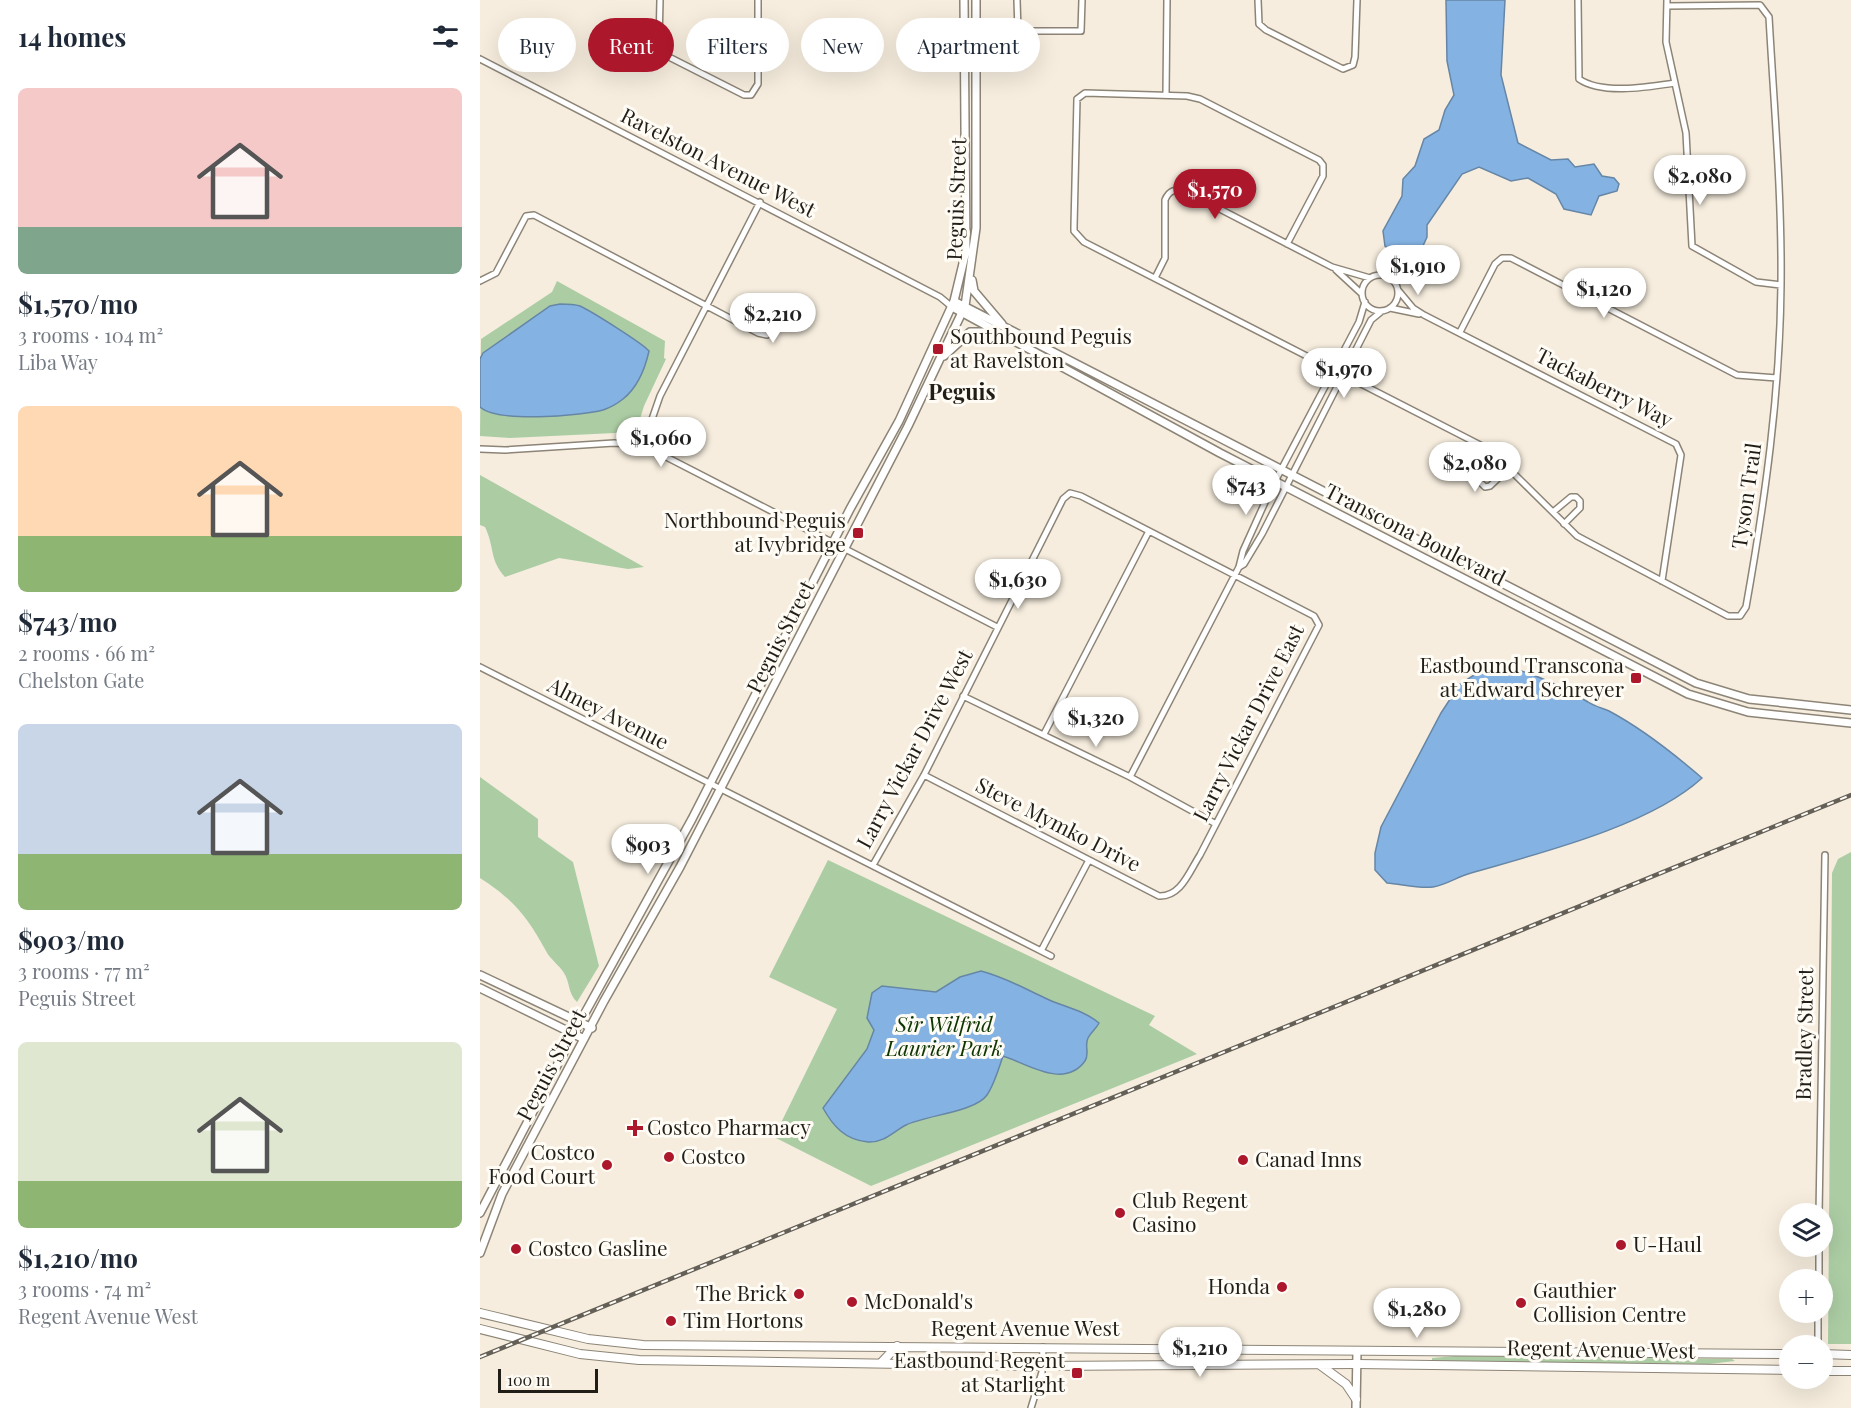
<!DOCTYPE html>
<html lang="en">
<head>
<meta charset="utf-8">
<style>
	body { margin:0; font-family:"Playfair Display",serif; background:#f6f6f7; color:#1f2937; height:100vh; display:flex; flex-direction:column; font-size:22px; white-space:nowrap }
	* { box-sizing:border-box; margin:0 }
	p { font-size:20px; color:#747a83 }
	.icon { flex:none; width:33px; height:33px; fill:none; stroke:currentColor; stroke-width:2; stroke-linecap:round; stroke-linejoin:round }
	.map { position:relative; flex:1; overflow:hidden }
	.side { display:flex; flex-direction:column; background:#fff; width:480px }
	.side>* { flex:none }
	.top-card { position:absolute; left:18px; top:18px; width:570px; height:54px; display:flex; gap:12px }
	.controls { position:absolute; left:1299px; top:1203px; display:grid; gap:12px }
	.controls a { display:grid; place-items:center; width:54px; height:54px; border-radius:50%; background:#fff; box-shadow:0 6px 24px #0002; font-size:30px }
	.scale { position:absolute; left:18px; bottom:15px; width:100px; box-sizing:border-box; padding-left:6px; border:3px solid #211e18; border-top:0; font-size:16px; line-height:21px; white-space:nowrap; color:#211e18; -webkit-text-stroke:4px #fffbf5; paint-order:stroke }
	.price { position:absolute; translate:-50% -51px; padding:0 14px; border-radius:21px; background:#fff; color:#222; font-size:20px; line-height:39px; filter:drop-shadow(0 2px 3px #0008) }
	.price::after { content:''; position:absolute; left:50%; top:36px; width:18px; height:14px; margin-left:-9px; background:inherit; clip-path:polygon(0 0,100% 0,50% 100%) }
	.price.active { background:#ac172c; color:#fff }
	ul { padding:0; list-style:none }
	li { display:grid; align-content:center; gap:12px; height:318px; padding:0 18px }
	li span { display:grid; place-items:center; height:186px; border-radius:9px; color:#555 }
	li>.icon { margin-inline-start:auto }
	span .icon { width:108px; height:108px; fill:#fffc; stroke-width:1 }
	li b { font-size:26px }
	h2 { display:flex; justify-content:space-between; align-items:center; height:72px; padding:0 18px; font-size:26px }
	.pill { padding:0 21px; border-radius:27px; background:#fff; box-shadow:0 6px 24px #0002; font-size:21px; line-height:54px }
	.pill.active { background:#ac172c; color:#fff }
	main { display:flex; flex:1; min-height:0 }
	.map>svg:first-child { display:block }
	.green { fill:#accda4 }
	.water { fill:#84b3e3; stroke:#6686a6; stroke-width:1.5 }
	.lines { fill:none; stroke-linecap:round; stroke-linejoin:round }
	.minor-casing { stroke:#8c8476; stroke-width:8 }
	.tertiary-casing { stroke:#8c8476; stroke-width:10 }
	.secondary-casing { stroke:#8c8476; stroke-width:10 }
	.minor { stroke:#fff; stroke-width:5 }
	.tertiary { stroke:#fff; stroke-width:7 }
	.secondary { stroke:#fff; stroke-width:8 }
	.rail-casing { stroke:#656057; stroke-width:4.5 }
	.rail { stroke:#fffbf5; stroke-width:2; stroke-dasharray:7; stroke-linecap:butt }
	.poi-dot { fill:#ac172c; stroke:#fffbf5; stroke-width:2 }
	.labels { text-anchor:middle; stroke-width:6; stroke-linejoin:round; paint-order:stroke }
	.street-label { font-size:21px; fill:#211e18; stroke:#fffbf5 }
	.poi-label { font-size:21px; fill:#211e18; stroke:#fffbf5; text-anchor:start }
	.park-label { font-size:21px; font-style:italic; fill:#0c3500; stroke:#fffbf5 }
	.neighbourhood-label { font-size:22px; font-weight:bold; fill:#211e18; stroke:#fffbf5 }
</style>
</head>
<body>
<main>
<section class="side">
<h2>14 homes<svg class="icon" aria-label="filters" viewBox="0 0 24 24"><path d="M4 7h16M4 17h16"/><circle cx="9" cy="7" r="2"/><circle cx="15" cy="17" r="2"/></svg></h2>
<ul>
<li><span style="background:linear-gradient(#f6c9c9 75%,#7fa58c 0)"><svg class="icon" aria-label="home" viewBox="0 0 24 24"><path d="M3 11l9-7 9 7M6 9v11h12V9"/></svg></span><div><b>$1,570/mo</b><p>3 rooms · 104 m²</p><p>Liba Way</p></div></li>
<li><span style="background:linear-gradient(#ffd9b3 70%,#8fb573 0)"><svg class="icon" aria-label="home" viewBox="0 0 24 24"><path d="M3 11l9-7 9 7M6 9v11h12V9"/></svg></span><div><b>$743/mo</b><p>2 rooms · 66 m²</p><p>Chelston Gate</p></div></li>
<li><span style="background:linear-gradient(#c9d6e8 70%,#8fb573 0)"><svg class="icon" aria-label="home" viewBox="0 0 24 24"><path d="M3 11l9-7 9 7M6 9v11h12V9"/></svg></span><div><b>$903/mo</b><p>3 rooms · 77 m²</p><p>Peguis Street</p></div></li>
<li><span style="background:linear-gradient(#dfe7d0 75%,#8fb573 0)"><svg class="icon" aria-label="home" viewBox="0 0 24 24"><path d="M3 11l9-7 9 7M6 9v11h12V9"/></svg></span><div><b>$1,210/mo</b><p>3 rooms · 74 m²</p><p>Regent Avenue West</p></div></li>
</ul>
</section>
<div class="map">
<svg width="1371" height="1408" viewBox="0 0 1371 1408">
	<rect width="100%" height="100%" fill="#f6edde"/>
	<!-- green -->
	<path class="green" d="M77 281 185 341 184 358 186 359 164 406 156 432 30 438 0 436 1 339 72 292Z
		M0 475 164 567 148 569 79 558 25 577C9 559 15 548 5 527L0 525Z
		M0 777 58 819V837L93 862 119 966 97 1002C88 994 90 982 84 973 79 965 70 959 66 951 47 916 34 900 0 878Z
		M1371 852V1344H1348L1352 873 1358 859Z
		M348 860 675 1016 669 1025 717 1054 391 1186 294 1137 357 1009 289 977Z
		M975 1356 1252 1359 1255 1361 1229 1364 952 1361V1358Z"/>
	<!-- water -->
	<path class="water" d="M966 0H1025L1021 75 1038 143 1071 160 1088 159 1095 167 1114 164 1122 176 1134 178 1139 184 1137 191 1119 196 1111 215 1084 209 1076 194 1048 178 1031 181 999 167 982 174 947 225V237L942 248 930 255 914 253 905 246 903 231 922 196 923 179 935 166 944 139 959 130 965 110 974 95 967 61Z
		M80 304C86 304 94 304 100 306 111 311 162 343 169 351 165 369 158 387 143 399 138 403 129 408 123 410 100 416 17 423 0 407V359L3 353 70 306Z
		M1011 664C1046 669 1078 684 1108 702 1114 706 1122 708 1129 711 1163 729 1193 753 1222 778 1170 826 1060 853 991 873 979 876 966 885 953 887 939 889 921 884 907 883L895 870V853L901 827 961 713 980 684Z
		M501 971C527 978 541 987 565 998 583 1007 602 1009 619 1023 616 1029 611 1032 608 1038 604 1046 610 1053 605 1061 584 1090 546 1063 523 1056 519 1068 514 1085 507 1095 495 1112 447 1115 426 1125 414 1131 404 1143 388 1142 365 1140 353 1126 343 1108L387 1049 394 1030 387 1018 392 993 402 986 456 992 480 977Z"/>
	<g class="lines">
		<defs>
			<path id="minor" d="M180 0 179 43 185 55 264 95H271L278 84V0
				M537 0 538 31H601L602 0
				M778 0 779 24 786 30 863 69 873 65 875 57 877 0
				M1098 0 1099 79C1122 95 1168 87 1195 83
				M1187 0 1186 42 1206 133 1212 246 1276 282 1301 285
				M0 59 460 297 472 307
				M686 94 687 0
				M807 244 843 176V165L839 160 720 99 707 96 605 93 597 99 594 226V231L604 242 1010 450 1097 536 1248 616H1260L1266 607C1285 500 1300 394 1301 285 1302 196 1294 106 1289 17L1280 5 1187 6
				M856 270 882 294
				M882 293a18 18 0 1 1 36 0a18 18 0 1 1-36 0Z
				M675 278 685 258V200C689 190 695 189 705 191L852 267 890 278
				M0 281 16 273 46 216 54 215 278 333 287 335 295 325 292 319 284 317 260 323
				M918 290 933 308 944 315 1196 444 1201 455 1182 581
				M910 308 939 314
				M980 332 1015 264 1022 258H1031L1257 375 1297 378
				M163 445 180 396 280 202
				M0 449 25 450 134 443 163 445 517 627
				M1018 458 1001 476 1000 482 1005 487 1010 486 1029 468
				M1073 512 1091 497H1096L1100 501V508L1084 524
				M759 567 764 564 782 534 891 320 902 311
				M0 667 571 956
				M483 696 650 777 736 824
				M564 734 669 531
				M650 777 759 567 763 551 791 489 879 322 885 302
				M393 865 444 775 583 499 590 493 601 496 834 616 839 625 720 855C709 872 701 897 679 896L444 775
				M561 951 609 860
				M1339 1214 1345 855
				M1339 1280V1246
				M1338 1346V1312
				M551 1408 562 1372 563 1347"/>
			<path id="tertiary" d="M492 280 494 291 522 324
				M474 301 1216 683 1269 699 1371 710
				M472 307 740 453 1208 694 1268 712 1371 723
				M464 356 490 332H515
				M0 975 112 1028
				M0 988 104 1039
				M0 1213 94 1033 212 819 370 509 419 421 474 301 486 251 484 0
				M0 1253 22 1194 124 1001 200 867 428 426 485 306 496 228V0
				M876 1408 877 1351"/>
			<path id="secondary" d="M0 1313 108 1339 163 1345 1310 1354
				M0 1329 100 1354 159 1360 563 1366 877 1364 1310 1370
				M1342 1354 1371 1355
				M401 1363 417 1346
				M840 1365 866 1384 876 1399
				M1342 1371H1371"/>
		</defs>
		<!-- minor casing -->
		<use href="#minor" class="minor-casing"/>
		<!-- tertiary casing -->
		<use href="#tertiary" class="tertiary-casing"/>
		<!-- secondary casing -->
		<use href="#secondary" class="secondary-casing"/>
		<!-- minor -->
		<use href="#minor" class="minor"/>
		<!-- tertiary -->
		<use href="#tertiary" class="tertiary"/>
		<!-- secondary -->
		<use href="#secondary" class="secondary"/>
		<defs>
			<path id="rail" d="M0 1357 1371 795"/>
		</defs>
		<!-- rail casing -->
		<use href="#rail" class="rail-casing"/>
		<!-- rail -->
		<use href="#rail" class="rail"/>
	</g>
	<!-- markers -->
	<g class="poi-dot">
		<rect x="452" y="343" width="12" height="12" rx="3"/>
		<rect x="372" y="527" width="12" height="12" rx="3"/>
		<rect x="1150" y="672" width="12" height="12" rx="3"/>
		<path d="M152 1119h6v6h6v6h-6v6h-6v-6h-6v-6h6z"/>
		<circle cx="189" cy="1157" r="6"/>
		<circle cx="763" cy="1160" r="6"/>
		<circle cx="127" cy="1165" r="6"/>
		<circle cx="640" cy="1213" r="6"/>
		<circle cx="1141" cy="1245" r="6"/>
		<circle cx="36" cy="1249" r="6"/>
		<circle cx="802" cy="1287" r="6"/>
		<circle cx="319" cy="1294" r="6"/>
		<circle cx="372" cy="1302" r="6"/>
		<circle cx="1041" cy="1303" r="6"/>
		<circle cx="191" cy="1321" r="6"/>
		<rect x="591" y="1367" width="12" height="12" rx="3"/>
	</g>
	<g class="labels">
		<!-- street labels -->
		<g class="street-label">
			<text transform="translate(238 163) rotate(27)" y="7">Ravelston Avenue West</text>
			<text transform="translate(477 199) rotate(-88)" y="7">Peguis Street</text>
			<text transform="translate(1124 388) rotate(27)" y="7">Tackaberry Way</text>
			<text transform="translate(1267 496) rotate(-82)" y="7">Tyson Trail</text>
			<text transform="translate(935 535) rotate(27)" y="7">Transcona Boulevard</text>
			<text transform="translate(301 637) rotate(-63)" y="7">Peguis Street</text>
			<text transform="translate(128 714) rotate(27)" y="7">Almey Avenue</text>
			<text transform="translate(769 723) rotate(-63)" y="7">Larry Vickar Drive East</text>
			<text transform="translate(435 749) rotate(-62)" y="7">Larry Vickar Drive West</text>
			<text transform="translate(578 825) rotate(27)" y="7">Steve Mymko Drive</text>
			<text transform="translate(1325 1034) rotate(-89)" y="7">Bradley Street</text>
			<text transform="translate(72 1065) rotate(-62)" y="7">Peguis Street</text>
			<text x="545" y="1336">Regent Avenue West</text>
			<text transform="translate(1121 1350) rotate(1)" y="7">Regent Avenue West</text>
		</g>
		<!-- poi labels -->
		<g class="poi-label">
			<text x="470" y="344">Southbound Peguis<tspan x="470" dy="24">at Ravelston</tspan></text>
			<text x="366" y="528" text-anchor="end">Northbound Peguis<tspan x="366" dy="24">at Ivybridge</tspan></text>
			<text x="1144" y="673" text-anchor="end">Eastbound Transcona<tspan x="1144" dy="24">at Edward Schreyer</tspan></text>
			<text x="167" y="1135">Costco Pharmacy</text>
			<text x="115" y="1160" text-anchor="end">Costco<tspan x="115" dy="24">Food Court</tspan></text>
			<text x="201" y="1164">Costco</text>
			<text x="775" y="1167">Canad Inns</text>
			<text x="652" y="1208">Club Regent<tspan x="652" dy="24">Casino</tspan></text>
			<text x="1153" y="1252">U-Haul</text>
			<text x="48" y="1256">Costco Gasline</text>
			<text x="790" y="1294" text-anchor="end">Honda</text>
			<text x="1053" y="1298">Gauthier<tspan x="1053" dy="24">Collision Centre</tspan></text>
			<text x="307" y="1301" text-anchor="end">The Brick</text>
			<text x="384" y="1309">McDonald's</text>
			<text x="203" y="1328">Tim Hortons</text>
			<text x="585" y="1368" text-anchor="end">Eastbound Regent<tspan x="585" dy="24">at Starlight</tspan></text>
		</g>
		<!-- park labels -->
		<g class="park-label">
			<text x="464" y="1032">Sir Wilfrid<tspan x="464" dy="24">Laurier Park</tspan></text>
		</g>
		<!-- neighbourhood labels -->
		<g class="neighbourhood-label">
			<text x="482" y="400">Peguis</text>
		</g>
	</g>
</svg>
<div class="controls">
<a><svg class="icon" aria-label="layers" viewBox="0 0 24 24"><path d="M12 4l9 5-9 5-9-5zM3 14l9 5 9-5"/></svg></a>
<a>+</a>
<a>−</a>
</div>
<div class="scale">100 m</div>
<b class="price" style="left:1220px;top:206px">$2,080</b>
<b class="price active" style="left:735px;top:220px">$1,570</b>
<b class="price" style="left:938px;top:296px">$1,910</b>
<b class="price" style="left:1124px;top:319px">$1,120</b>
<b class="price" style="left:293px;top:344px">$2,210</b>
<b class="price" style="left:864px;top:399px">$1,970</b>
<b class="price" style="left:181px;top:468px">$1,060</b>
<b class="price" style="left:995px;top:493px">$2,080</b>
<b class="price" style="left:766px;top:516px">$743</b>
<b class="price" style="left:538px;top:610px">$1,630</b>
<b class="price" style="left:616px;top:748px">$1,320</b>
<b class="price" style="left:168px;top:875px">$903</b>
<b class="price" style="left:937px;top:1339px">$1,280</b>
<b class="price" style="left:720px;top:1378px">$1,210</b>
<div class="top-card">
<a class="pill">Buy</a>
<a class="pill active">Rent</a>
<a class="pill">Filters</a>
<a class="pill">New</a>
<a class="pill">Apartment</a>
</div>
</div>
</main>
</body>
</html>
